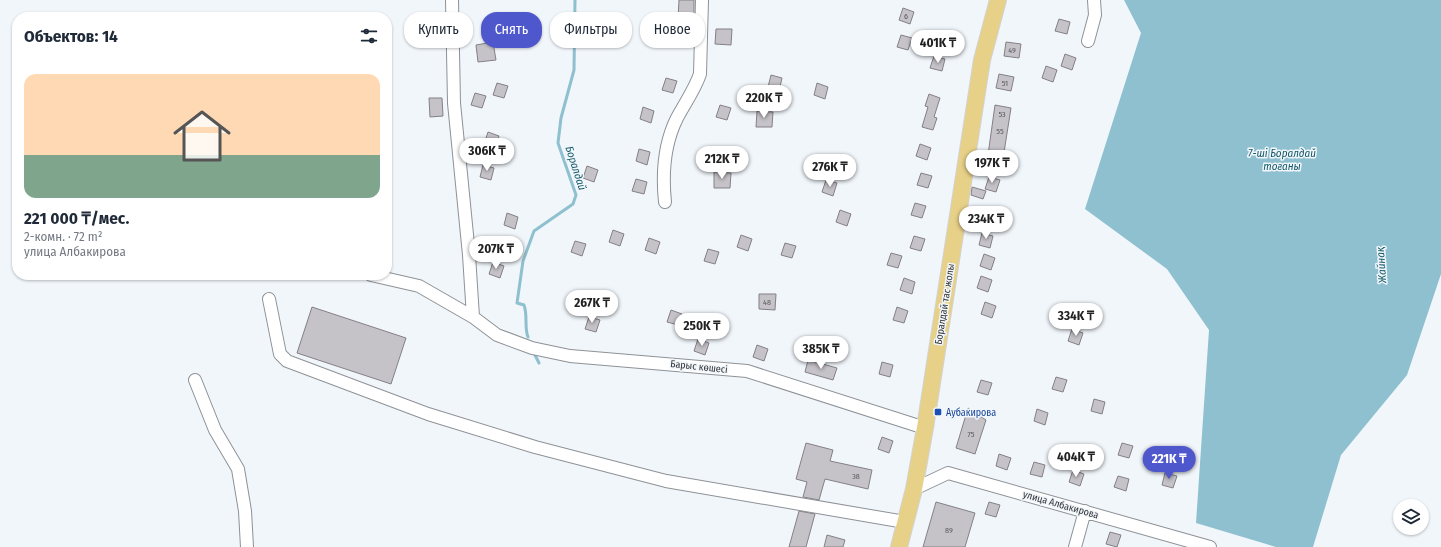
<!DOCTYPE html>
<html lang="ru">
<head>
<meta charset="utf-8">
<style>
	body { margin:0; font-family:"Fira Sans Condensed",sans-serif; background:#f2f2f3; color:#1f2937; height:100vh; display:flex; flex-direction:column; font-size:15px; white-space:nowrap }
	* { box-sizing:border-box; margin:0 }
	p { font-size:13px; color:#747a83 }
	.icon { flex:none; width:22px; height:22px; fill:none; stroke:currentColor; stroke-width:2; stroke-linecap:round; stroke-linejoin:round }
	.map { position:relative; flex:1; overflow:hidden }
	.side { position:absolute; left:12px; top:12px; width:380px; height:268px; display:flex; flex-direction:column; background:#fff; border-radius:16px; box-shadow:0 1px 3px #0004 }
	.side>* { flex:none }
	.top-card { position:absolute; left:404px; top:12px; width:380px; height:36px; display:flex; gap:8px }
	.controls { position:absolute; left:1393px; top:499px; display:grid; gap:8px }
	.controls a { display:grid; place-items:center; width:36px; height:36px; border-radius:50%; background:#fff; box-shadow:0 1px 3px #0004; font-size:20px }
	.price { position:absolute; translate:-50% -34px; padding:0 9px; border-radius:14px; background:#fff; color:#222; font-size:13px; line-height:26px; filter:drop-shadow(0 1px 2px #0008) }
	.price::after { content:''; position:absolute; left:50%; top:24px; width:12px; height:9px; margin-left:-6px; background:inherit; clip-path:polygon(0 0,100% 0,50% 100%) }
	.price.active { background:#4f57cd; color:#fff }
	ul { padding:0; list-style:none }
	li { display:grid; align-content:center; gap:8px; height:212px; padding:0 12px }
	li span { display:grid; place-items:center; height:124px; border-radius:12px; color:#555 }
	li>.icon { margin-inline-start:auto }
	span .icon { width:72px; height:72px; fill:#fffc; stroke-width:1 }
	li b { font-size:17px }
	h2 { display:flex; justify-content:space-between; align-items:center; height:48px; padding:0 12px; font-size:17px }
	.chip { padding:0 14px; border-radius:16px; background:#fff; box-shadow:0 1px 3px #0004; font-size:14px; line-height:36px }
	.chip.active { background:#4f57cd; color:#fff }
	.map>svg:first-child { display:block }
	.water { fill:#8ec0cf }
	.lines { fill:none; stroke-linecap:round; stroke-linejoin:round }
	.stream { stroke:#8ec0cf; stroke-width:3 }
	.building { fill:#c5c2c8; stroke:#838086 }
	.minor-casing { stroke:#8e9297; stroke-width:14 }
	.major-casing { stroke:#d2d3d3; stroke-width:18 }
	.minor { stroke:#fff; stroke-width:12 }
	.major { stroke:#e7d088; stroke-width:16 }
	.transit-dot { fill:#1a4fb4; stroke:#f1f6fb; stroke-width:1.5 }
	.labels { text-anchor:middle; stroke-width:3; stroke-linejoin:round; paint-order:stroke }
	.number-label { font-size:8px; fill:#58585b }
	.street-label { font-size:10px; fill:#333537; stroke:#f1f6fb }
	.transit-label { font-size:10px; fill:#164399; stroke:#f1f6fb; text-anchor:start }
	.water-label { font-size:11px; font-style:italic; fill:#155968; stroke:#f1f6fb }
</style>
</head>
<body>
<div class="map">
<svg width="1441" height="547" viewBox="0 0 1441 547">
	<rect width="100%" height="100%" fill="#f1f6fb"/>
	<!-- water -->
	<path class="water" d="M1124 0H1441V274L1407 375 1341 455 1313 547H1276L1196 523 1209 330 1167 269 1085 209 1141 33Z"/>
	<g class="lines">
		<!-- stream -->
		<path class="stream" d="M528 337C524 327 528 316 524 305L517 303 523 261 534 231 573 204 576 195 558 143 561 118 574 70 575 0
			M534 353 539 363"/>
	</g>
	<!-- building -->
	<path class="building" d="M679 0H694V20L678 19Z
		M903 8 914 12 910 24 899 20Z
		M422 16 433 20 429 32 418 28Z
		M1059 19 1070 22 1067 34 1055 31Z
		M528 27 530 44 513 46 510 29Z
		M716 29H732L731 45 715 44Z
		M901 35 912 38 908 50 897 47Z
		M493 42 496 60 478 62 476 45Z
		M1006 42 1021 44 1019 58 1004 56Z
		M1065 54 1076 58 1072 70 1061 66Z
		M934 56 945 59 942 71 930 68Z
		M1046 66 1057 70 1053 82 1042 78Z
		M999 74 1014 77 1011 91 996 88Z
		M771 75 782 78 779 91 768 87Z
		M666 78 677 81 673 93 662 90Z
		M497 83 508 86 504 98 493 95Z
		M817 83 828 87 825 99 814 95Z
		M475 93 486 96 482 108 471 105Z
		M929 94 940 98 934 117 937 118 933 130 922 127 928 107 925 106Z
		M429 98H442L443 116 430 117Z
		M720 105 731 108 727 120 716 117Z
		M995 105 1011 108 1002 165 987 162Z
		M643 107 654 111 651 123 640 119Z
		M757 111 773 112 772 127H756Z
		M488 132 499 136 495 148 484 144Z
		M920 144 931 148 927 160 916 156Z
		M712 148 723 151 719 163 708 160Z
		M639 149 650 152 647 165 636 161Z
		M483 165 494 168 491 180 480 177Z
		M587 166 598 170 594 182 583 178Z
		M714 172 731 173 730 188H714Z
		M921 173 932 176 928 188 917 185Z
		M989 177 1000 180 996 192 985 189Z
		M636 179 647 182 644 194 632 191Z
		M826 180 837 183 833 196 822 192Z
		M972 187 986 191 983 199 971 195Z
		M915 203 926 206 922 218 911 215Z
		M982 208 993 211 989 223 978 220Z
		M840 210 851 214 847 226 836 222Z
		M507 213 518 217 515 229 504 225Z
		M613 230 624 234 620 246 609 242Z
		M982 233 993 236 990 248 979 245Z
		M741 235 752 239 748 251 737 247Z
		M914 236 925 239 921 251 910 248Z
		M649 238 660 242 656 254 645 250Z
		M575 241 586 244 582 256 571 252Z
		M785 243 796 246 792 258 781 255Z
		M708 249 719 252 715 264 704 261Z
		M891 253 902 256 898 268 887 265Z
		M984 254 995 258 991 270 980 266Z
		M493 262 504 266 500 278 489 274Z
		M981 276 992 280 988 292 977 288Z
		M904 278 915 282 912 294 900 290Z
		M759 294H776L775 310 759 309Z
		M985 302 996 306 992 318 981 314Z
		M312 307 406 338 391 384 297 353Z
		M897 307 908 311 904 323 893 320Z
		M671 310 682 314 678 325 667 322Z
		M589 317 600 320 596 332 585 329Z
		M1072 329 1083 333 1079 345 1068 341Z
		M698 339 709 343 705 355 694 351Z
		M757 345 768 349 764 361 753 357Z
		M808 360 837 368 833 380 805 372Z
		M882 362 893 365 890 377 879 374Z
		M1056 377 1067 380 1063 392 1052 389Z
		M981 380 992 383 988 395 977 392Z
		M1094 399 1105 402 1102 414 1091 411Z
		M968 408 986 420 975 454 956 448Z
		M1037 409 1048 413 1045 425 1034 421Z
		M882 437 893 441 889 453 878 449Z
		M806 443 833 450 830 461 872 470 868 489 825 479 819 500 803 497 807 482 796 479Z
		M1122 443 1133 446 1129 458 1118 455Z
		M1088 448 1099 452 1095 464 1084 460Z
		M999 454 1011 458 1007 470 996 466Z
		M1034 462 1045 465 1042 477 1030 474Z
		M1073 470 1084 474 1080 486 1069 482Z
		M1165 473 1177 476 1173 488 1162 485Z
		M1118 476 1129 479 1126 491 1114 487Z
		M936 502 975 513 965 547H923Z
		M989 502 1000 505 996 517 985 514Z
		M799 511 815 514 806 547H789Z
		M1110 532 1121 535 1117 547 1106 544Z
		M827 535 845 540 843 547H824Z"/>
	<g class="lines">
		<defs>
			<path id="minor" d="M452 0 454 103 469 255 473 317
				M1088 41 1095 15 1094 0
				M665 202C662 173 664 144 677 118 685 103 695 89 700 74L702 0
				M371 275 419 286 473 317 497 335 532 348 570 356 747 371 925 428
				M269 299 280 354 287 361 428 414 535 447 666 481 905 522
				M195 380 215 430 238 469 245 511 247 547
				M914 489 948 473 1210 547
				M1075 547 1085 511"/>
			<path id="major" d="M899 547 914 489 925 428 982 60 998 0"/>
		</defs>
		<!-- minor casing -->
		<use href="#minor" class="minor-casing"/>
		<!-- major casing -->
		<use href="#major" class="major-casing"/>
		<!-- minor -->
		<use href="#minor" class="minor"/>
		<!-- major -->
		<use href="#major" class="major"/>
	</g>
	<!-- markers -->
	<rect class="transit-dot" x="934" y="408" width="8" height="8" rx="2"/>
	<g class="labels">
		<!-- number labels -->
		<g class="number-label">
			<text x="906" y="19">6</text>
			<text x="1012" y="53">49</text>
			<text x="1005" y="86">51</text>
			<text x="1002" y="117">53</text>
			<text x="1000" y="134">55</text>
			<text x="767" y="305">48</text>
			<text x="971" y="437">75</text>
			<text x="856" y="479">38</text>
			<text x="949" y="533">89</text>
		</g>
		<!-- street labels -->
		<g class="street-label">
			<text transform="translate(944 304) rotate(-81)" y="4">Боралдай тас жолы</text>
			<text transform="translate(699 366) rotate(6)" y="4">Барыс көшесі</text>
			<text transform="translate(1061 504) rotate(16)" y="4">улица Албакирова</text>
		</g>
		<!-- transit labels -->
		<g class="transit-label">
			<text x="946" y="416">Аубакирова</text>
		</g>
		<!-- water labels -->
		<g class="water-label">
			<text x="1282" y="157">7-ші Боралдай<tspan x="1282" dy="13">тоғаны</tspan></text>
			<text transform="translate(576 168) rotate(72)" y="4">Боралдай</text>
			<text transform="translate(1381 265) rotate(-94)" y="4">Жайнақ</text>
		</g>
	</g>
</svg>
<div class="controls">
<a><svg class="icon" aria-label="layers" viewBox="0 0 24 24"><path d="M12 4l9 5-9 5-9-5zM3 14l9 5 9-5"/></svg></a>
</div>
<b class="price" style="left:938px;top:64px">401K ₸</b>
<b class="price" style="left:764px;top:119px">220K ₸</b>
<b class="price" style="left:487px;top:172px">306K ₸</b>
<b class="price" style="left:722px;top:180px">212K ₸</b>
<b class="price" style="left:992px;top:184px">197K ₸</b>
<b class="price" style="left:830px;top:188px">276K ₸</b>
<b class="price" style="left:986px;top:240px">234K ₸</b>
<b class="price" style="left:496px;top:270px">207K ₸</b>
<b class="price" style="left:592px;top:324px">267K ₸</b>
<b class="price" style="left:1076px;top:337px">334K ₸</b>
<b class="price" style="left:702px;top:347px">250K ₸</b>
<b class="price" style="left:821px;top:370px">385K ₸</b>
<b class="price" style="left:1076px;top:478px">404K ₸</b>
<b class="price active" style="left:1169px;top:480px">221K ₸</b>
<div class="top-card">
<a class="chip">Купить</a>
<a class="chip active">Снять</a>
<a class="chip">Фильтры</a>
<a class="chip">Новое</a>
</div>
<section class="side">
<h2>Объектов: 14<svg class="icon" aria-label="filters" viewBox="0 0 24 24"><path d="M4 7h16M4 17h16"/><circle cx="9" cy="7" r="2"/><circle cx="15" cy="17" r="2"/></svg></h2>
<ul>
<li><span style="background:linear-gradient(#ffd9b3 65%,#7fa58c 0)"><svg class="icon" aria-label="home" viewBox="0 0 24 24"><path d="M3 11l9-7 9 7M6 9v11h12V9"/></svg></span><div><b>221 000 ₸/мес.</b><p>2-комн. · 72 m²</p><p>улица Албакирова</p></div></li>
</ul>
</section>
</div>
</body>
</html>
